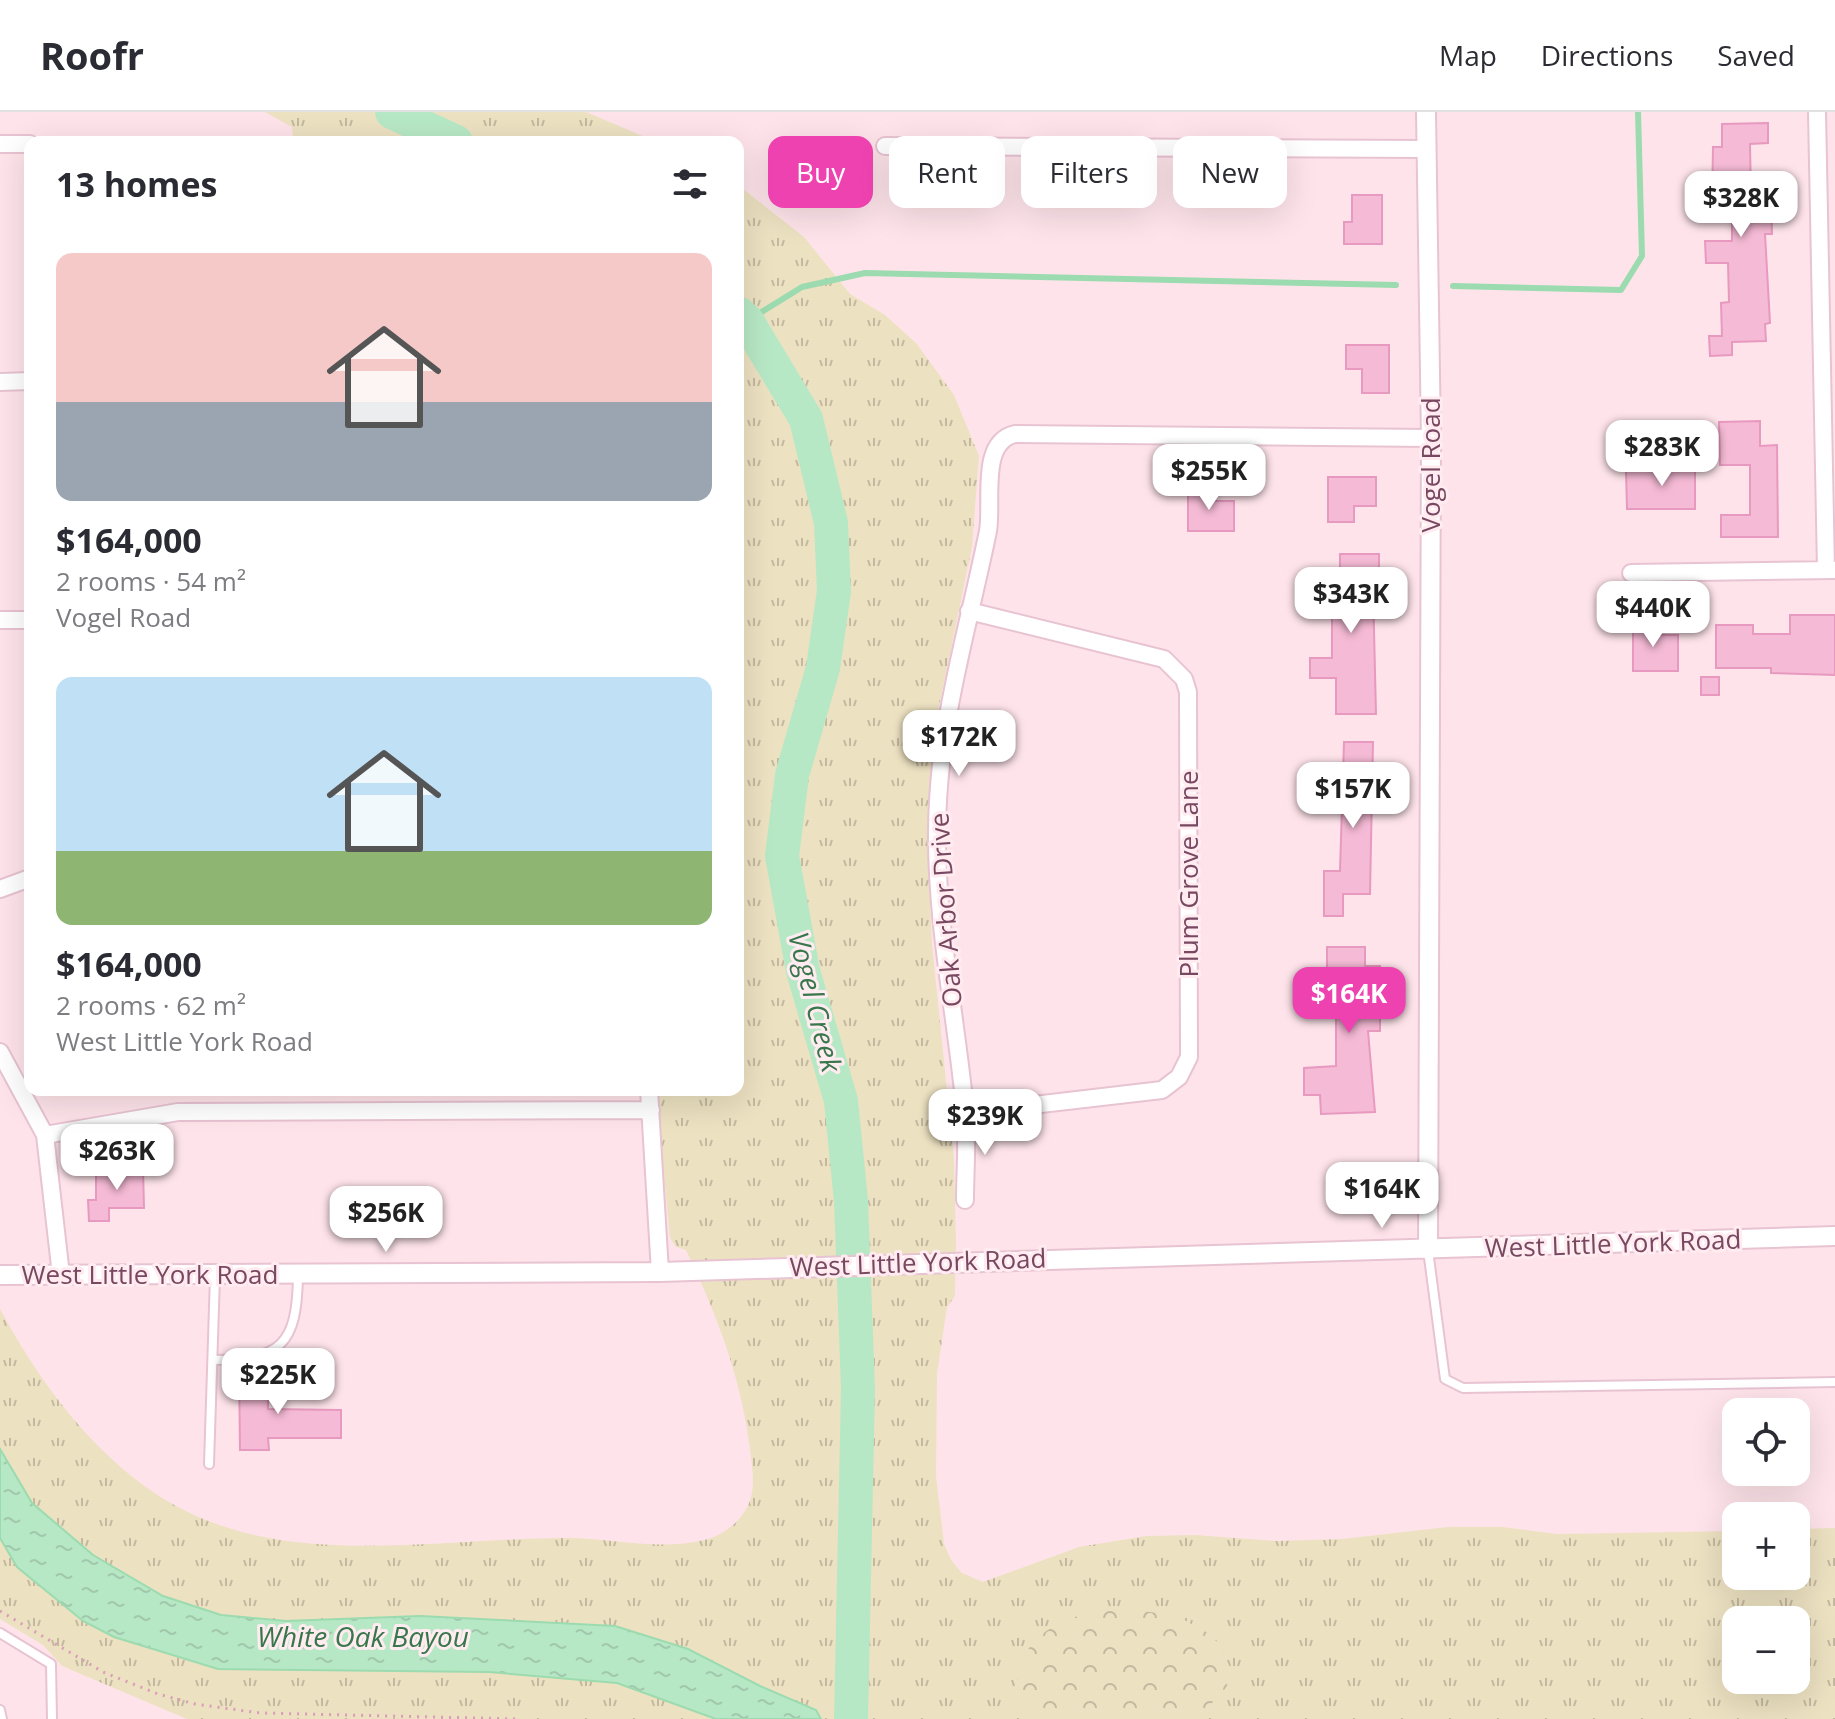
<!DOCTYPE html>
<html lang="en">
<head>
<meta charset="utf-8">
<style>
	body { margin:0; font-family:"Open Sans",sans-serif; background:#f7f7f7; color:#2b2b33; height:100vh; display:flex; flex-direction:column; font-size:30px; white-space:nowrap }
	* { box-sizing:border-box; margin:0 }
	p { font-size:26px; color:#7c7c81 }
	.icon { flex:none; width:44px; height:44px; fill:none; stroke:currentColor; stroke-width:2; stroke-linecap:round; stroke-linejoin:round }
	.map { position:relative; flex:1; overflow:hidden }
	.panel { position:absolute; left:24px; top:24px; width:720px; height:960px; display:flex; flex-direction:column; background:#fff; border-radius:16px; box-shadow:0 8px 32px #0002 }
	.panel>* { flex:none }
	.guide { position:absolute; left:768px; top:24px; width:760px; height:72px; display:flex; gap:16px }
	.controls { position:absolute; left:1722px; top:1286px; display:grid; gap:16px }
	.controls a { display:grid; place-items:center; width:88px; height:88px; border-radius:16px; background:#fff; box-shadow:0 8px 32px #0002; font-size:40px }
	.price { position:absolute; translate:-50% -68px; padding:0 18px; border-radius:16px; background:#fff; color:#222; font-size:26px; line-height:52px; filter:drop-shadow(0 2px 4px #0008) }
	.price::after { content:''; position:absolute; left:50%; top:48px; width:24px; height:18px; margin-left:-12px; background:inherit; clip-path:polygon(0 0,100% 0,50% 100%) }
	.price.selected { background:#ee42b0; color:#fff }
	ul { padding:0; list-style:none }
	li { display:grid; align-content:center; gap:16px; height:424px; padding:0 32px }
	li span { display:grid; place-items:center; height:248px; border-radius:16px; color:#555 }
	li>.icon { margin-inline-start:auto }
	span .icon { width:144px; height:144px; fill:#fffc; stroke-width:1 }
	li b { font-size:34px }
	h2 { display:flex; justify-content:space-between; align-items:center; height:96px; padding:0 32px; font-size:34px }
	.chip { padding:0 28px; border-radius:16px; background:#fff; box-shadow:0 8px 32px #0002; font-size:28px; line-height:72px }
	.chip.selected { background:#ee42b0; color:#fff }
	header { display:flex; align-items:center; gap:48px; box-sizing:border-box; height:112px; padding:0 40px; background:#fff; border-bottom:2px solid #e1e1e2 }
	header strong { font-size:38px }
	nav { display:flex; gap:44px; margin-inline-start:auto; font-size:28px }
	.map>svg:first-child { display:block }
	.grass { fill:url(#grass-tufts); fill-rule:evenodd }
	.forest { fill:url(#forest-crowns) }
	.water { fill:url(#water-ripples); stroke:#9cdbaf; stroke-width:2 }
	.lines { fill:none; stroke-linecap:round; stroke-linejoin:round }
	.stream { stroke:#9cdbaf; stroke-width:6 }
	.river { stroke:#b7e8c5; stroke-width:34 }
	.building { fill:#f5bad5; stroke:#e899bf; stroke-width:2 }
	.service-casing { stroke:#e8c3d2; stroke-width:12 }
	.minor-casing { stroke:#e8c3d2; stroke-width:20 }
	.tertiary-casing { stroke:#e8c3d2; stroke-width:22 }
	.path { stroke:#da9cb9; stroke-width:3; stroke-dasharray:2 6; stroke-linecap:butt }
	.service { stroke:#fff; stroke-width:8 }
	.minor { stroke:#fff; stroke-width:16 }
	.tertiary { stroke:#fff; stroke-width:18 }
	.labels { text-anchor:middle; stroke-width:6; stroke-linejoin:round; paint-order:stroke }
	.street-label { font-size:26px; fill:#774860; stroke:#ffebf0 }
	.water-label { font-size:28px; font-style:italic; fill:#38764b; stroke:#ffebf0 }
</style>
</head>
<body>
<header>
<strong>Roofr</strong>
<nav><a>Map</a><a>Directions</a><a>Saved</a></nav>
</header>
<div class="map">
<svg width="1835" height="1607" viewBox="0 0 1835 1607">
	<defs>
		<pattern id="grass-tufts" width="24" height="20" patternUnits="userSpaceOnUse" patternTransform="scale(2)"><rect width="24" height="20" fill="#ece1c1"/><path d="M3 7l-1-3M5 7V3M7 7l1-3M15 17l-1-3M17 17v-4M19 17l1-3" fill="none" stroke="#c4b8a0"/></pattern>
		<pattern id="forest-crowns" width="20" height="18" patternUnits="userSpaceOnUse" patternTransform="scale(2)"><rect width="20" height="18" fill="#ece1c1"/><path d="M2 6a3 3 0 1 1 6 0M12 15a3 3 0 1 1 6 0" fill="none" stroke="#c4b8a0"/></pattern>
		<pattern id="water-ripples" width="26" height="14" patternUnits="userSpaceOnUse" patternTransform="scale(2)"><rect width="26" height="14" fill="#b7e8c5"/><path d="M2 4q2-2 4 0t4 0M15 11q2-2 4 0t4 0" fill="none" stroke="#a1c8ac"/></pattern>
	</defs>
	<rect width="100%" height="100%" fill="#fee4ea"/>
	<!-- grass -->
	<path class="grass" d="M265 0H586L657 30H293L292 15Z
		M738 73 804 125 850 182 885 203 916 231 954 283 979 344 972 435 935 614 927 723 932 832 954 1047 956 1132 955 1184 947 1195 937 1262 936 1364 944 1432 951 1448 962 1461 983 1470 1079 1435 1146 1424 1195 1423 1277 1429 1342 1427 1448 1415H1503L1557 1422 1736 1419V1464H1796V1417L1835 1416V1607H187L62 1554 43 1533 0 1507V1197C43 1277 106 1361 190 1401 302 1455 446 1426 566 1426 610 1426 661 1439 704 1428 723 1424 742 1409 749 1391 756 1375 752 1354 750 1337 741 1265 717 1203 686 1138L676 1135 670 1126 656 978H738ZM1736 1508H1796V1568H1736Z"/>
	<!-- forest -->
	<path class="forest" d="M1123 1497 1175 1503 1208 1521 1218 1531 1229 1553 1227 1574 1219 1585 1193 1607H1021C1000 1532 1057 1499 1123 1497Z"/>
	<!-- water -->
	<path class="water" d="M0 1337 32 1391 93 1443 163 1484 221 1503 286 1509 420 1504 615 1514 688 1537 760 1574 816 1598 821 1607H716L617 1571 489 1560 218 1557 114 1525 83 1509 17 1455 0 1426Z"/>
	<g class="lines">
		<!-- stream -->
		<path class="stream" d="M1453 174 1621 178 1642 144 1638 0
			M747 209 802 175 865 161 1396 173"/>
		<!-- river -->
		<path class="river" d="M392 0 456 30
			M738 201 747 209 806 307 831 411 834 479 823 556 792 663 782 744 803 859 841 989 851 1089 858 1277 851 1607"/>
	</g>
	<!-- building -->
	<path class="building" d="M1768 11V31L1750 32 1751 84H1771L1772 122H1765L1770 211 1765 212 1766 229 1732 230V243L1710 244 1709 224H1722L1721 191 1729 190 1728 151H1706L1705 129H1732V93H1712L1713 35H1722V12Z
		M1352 83H1382V132H1344V110H1352Z
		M1346 233H1389V281H1362V257H1346Z
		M1760 309V334L1777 333 1778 425H1721V403H1750V353H1720L1719 310Z
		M1695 352V397H1627L1626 359 1660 358V353Z
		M1328 365H1376V394H1354V410H1328Z
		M1188 373H1208V389H1234V419H1188Z
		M1340 442H1379V476H1373L1376 602H1336V566H1310V546H1332V504L1308 505V484L1340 483Z
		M1790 503H1835V563L1771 561V556H1716V513H1753V522H1790Z
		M1633 507H1654V523H1678V559H1633Z
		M1701 565H1719V583H1701Z
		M1344 630H1373L1370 782H1343V804H1324V759H1340Z
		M1327 835H1365V854H1380V919H1368L1375 1000 1321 1002 1320 983H1304V956L1336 954V872H1327Z
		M143 1056 144 1096H109V1109H89L88 1088H96V1058Z
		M239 1258H268V1297L341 1298V1326H268L269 1338H240Z"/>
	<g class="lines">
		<defs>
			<path id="service" d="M1428 1138 1445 1267 1463 1276 1835 1270
				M213 1248C281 1247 297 1234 298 1163
				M209 1352 215 1164
				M0 1521 51 1552 52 1607
				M0 1598 2 1607"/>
			<path id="minor" d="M1817 0 1826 458
				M0 32H30
				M885 34 1426 37
				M0 270 30 269
				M1631 461 1835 458
				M0 508H30
				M0 777 30 766
				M0 940 45 1023 61 1163
				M649 978 660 1160
				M965 1001 1162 978 1179 965 1189 945 1188 580 1184 567 1164 547 969 499
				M45 1023 178 1000 651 998
				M965 1088C965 1058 968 1027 965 997 956 905 936 811 937 718 938 611 967 522 988 419 993 390 979 330 1015 322L1431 326"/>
			<path id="tertiary" d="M1426 0 1431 326 1428 1138
				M0 1163 660 1160 1835 1124"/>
		</defs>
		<!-- service casing -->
		<use href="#service" class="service-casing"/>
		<!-- minor casing -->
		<use href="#minor" class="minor-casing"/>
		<!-- tertiary casing -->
		<use href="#tertiary" class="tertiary-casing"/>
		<!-- path -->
		<path class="path" d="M0 1499 103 1560 158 1582 195 1592 260 1601 519 1607"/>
		<!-- service -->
		<use href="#service" class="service"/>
		<!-- minor -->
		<use href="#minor" class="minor"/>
		<!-- tertiary -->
		<use href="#tertiary" class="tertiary"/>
	</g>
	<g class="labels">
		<!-- street labels -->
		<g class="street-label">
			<text transform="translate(1431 353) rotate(-90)" y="9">Vogel Road</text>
			<text transform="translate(1189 762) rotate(-90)" y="9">Plum Grove Lane</text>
			<text transform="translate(946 798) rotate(-94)" y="9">Oak Arbor Drive</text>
			<text transform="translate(1613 1132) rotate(-2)" y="9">West Little York Road</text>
			<text transform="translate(918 1151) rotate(-2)" y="9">West Little York Road</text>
			<text x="150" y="1172">West Little York Road</text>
		</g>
		<!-- water labels -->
		<g class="water-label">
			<text transform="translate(815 890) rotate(76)" y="10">Vogel Creek</text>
			<text x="363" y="1535">White Oak Bayou</text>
		</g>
	</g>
</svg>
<div class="controls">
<a><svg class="icon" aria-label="locate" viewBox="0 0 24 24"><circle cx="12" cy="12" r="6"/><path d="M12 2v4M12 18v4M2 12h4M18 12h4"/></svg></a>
<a>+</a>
<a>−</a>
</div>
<b class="price" style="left:1741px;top:127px">$328K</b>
<b class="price" style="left:1662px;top:376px">$283K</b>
<b class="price" style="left:1209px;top:400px">$255K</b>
<b class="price" style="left:1351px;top:523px">$343K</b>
<b class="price" style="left:1653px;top:537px">$440K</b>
<b class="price" style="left:959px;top:666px">$172K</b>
<b class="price" style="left:1353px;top:718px">$157K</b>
<b class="price selected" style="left:1349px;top:923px">$164K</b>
<b class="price" style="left:985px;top:1045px">$239K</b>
<b class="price" style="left:117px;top:1080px">$263K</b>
<b class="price" style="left:1382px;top:1118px">$164K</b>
<b class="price" style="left:386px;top:1142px">$256K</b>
<b class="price" style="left:278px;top:1304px">$225K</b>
<div class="guide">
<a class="chip selected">Buy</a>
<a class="chip">Rent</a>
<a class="chip">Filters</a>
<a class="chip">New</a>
</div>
<section class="panel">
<h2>13 homes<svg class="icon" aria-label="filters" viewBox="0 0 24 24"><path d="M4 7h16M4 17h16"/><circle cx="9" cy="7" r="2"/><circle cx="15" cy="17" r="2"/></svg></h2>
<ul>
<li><span style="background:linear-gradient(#f6c9c9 60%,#9aa5b1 0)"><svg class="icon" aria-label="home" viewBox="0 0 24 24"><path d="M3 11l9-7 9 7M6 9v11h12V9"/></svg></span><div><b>$164,000</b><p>2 rooms · 54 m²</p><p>Vogel Road</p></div></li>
<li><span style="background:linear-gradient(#bfe0f5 70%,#8fb573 0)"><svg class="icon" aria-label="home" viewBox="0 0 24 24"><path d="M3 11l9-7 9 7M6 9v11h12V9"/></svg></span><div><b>$164,000</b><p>2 rooms · 62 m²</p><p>West Little York Road</p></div></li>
</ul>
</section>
</div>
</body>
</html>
